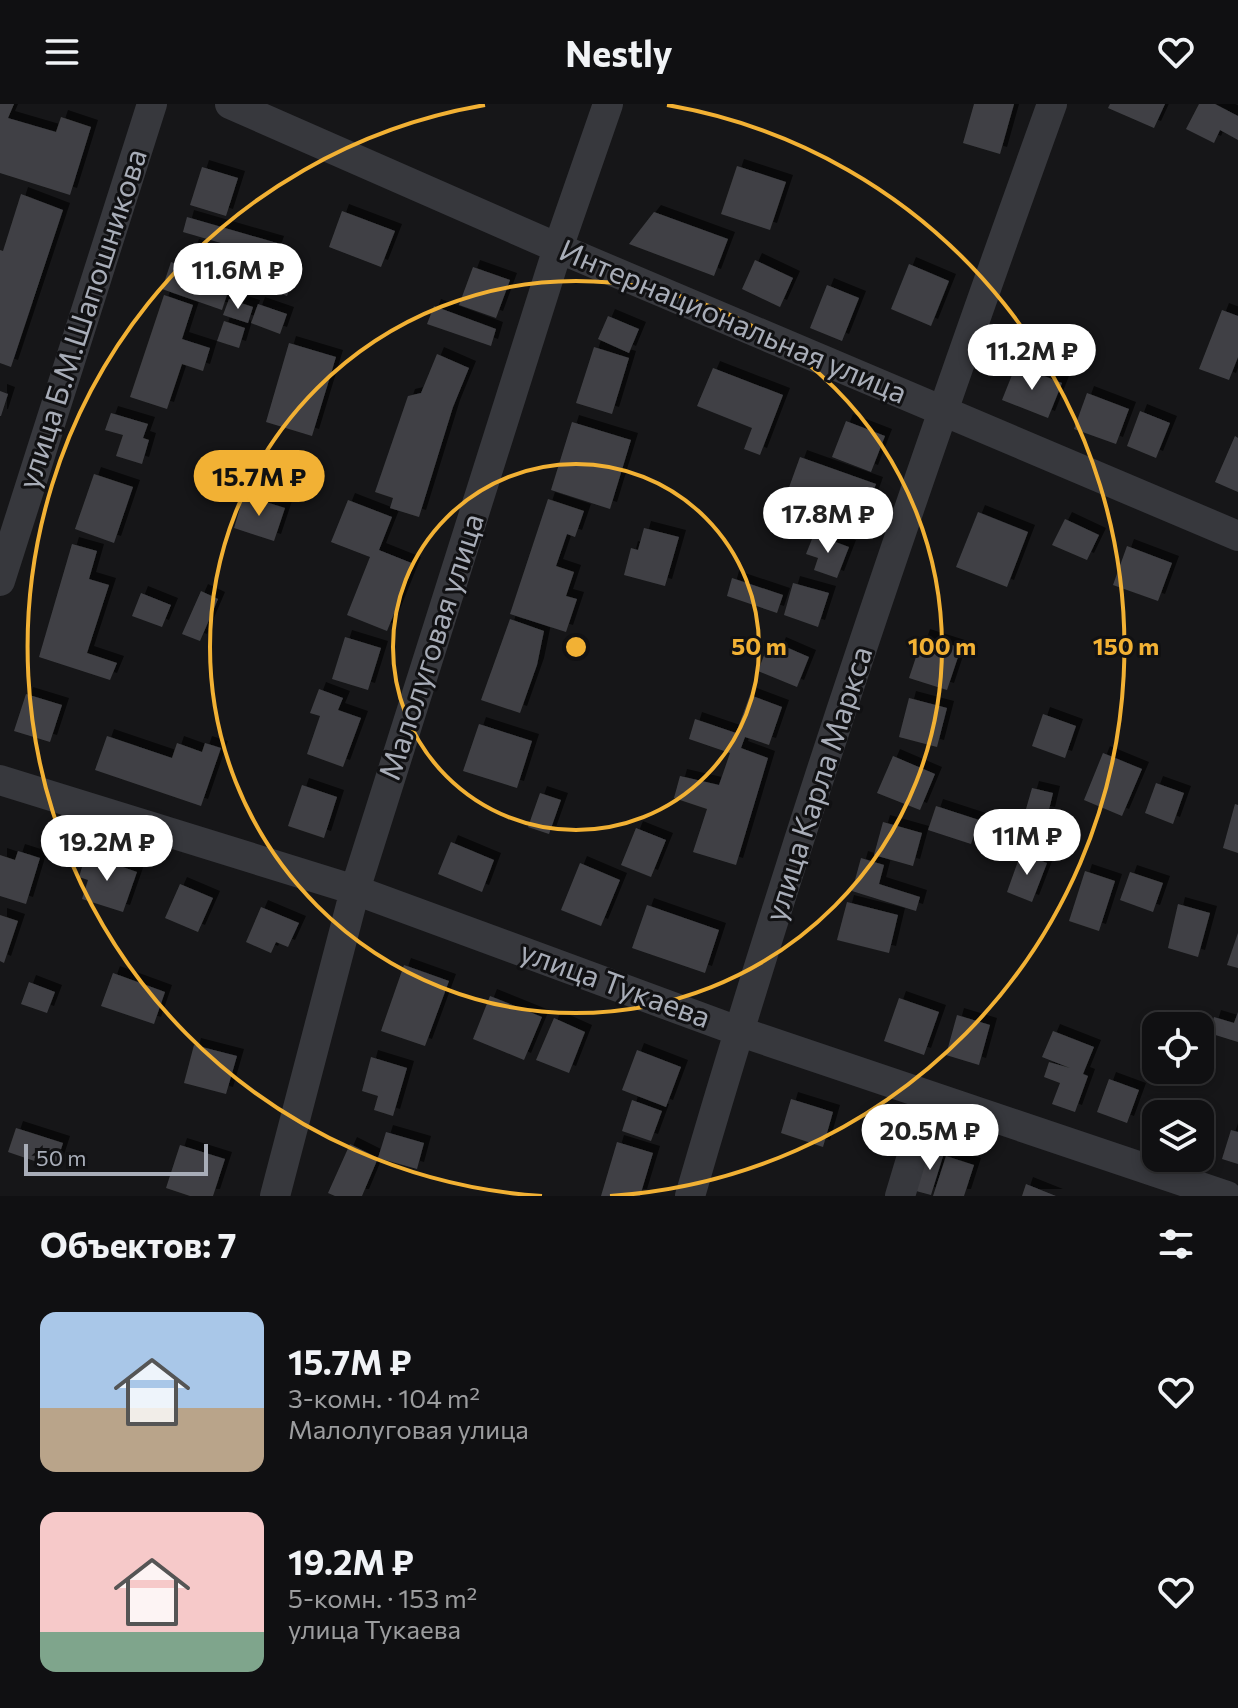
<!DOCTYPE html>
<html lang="ru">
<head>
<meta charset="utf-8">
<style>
	body { margin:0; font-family:Commissioner,sans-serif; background:#1e1e20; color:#f1f3f6; height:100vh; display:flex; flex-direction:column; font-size:30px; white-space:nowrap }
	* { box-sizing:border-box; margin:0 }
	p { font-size:26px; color:#9c9d9f }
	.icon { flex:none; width:44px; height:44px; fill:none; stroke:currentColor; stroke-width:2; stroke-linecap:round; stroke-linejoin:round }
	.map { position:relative; height:1092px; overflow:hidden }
	.panel { display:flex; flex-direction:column; background:#101012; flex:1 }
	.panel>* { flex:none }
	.controls { position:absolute; left:1142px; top:908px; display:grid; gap:16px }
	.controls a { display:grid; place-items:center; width:72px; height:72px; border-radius:16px; background:#101012; box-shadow:0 4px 12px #0003,0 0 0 2px #303032; font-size:40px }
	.scale { position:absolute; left:24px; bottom:20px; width:184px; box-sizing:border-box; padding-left:8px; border:4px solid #a8adb8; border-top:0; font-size:22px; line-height:28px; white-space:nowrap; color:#a8adb8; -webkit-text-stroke:6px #111113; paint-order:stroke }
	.price { position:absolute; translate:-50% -68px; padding:0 18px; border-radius:28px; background:#fff; color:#222; font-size:26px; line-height:52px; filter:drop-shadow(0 2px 4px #0008) }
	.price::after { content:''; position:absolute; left:50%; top:48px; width:24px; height:18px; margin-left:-12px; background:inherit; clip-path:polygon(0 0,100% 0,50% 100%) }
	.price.current { background:#f2b134; color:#111 }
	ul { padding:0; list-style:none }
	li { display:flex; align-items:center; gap:24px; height:200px; padding:0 40px }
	li span { display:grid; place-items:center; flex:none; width:224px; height:160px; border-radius:16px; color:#555 }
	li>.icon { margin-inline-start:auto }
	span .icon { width:96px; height:96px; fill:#fffc; stroke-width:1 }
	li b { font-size:34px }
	h2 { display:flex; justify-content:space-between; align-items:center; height:96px; padding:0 40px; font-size:34px }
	header { display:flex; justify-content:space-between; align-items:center; height:104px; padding:0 40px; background:#101012; font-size:36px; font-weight:700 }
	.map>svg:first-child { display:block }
	.building { fill:#404145; filter:url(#shadow) }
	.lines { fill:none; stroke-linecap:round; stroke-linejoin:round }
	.minor { stroke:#37383d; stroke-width:30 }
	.ring { fill:none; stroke:#f2b134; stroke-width:4 }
	.labels { text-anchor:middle; stroke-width:6; stroke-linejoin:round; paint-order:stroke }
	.street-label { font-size:30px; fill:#a8adb8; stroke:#111113 }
	.centre { fill:#f2b134; stroke:#111113; stroke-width:4 }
	.ring-label { font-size:24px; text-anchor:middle; font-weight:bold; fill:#f2b134; stroke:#111113; stroke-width:6; stroke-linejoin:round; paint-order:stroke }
</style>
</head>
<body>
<header><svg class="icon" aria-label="menu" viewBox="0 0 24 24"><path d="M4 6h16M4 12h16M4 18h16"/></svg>Nestly<svg class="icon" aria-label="heart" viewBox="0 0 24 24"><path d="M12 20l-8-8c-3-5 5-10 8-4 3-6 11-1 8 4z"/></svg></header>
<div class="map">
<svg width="1238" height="1092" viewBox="0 0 1238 1092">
	<defs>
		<filter id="shadow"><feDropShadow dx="7" dy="-7" stdDeviation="0" flood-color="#0009"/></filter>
	</defs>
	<rect width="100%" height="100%" fill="#161618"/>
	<!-- building -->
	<path class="building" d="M0 0H14L8 14 56 28 61 13 91 23 70 91 0 69Z
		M974 0H1014L1000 50 963 39Z
		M1110 0H1165L1154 24 1108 4Z
		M1199 0H1215L1238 12V36L1220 26 1214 39 1186 25Z
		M737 62 786 78 770 126 721 110Z
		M202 63 238 74 226 112 190 101Z
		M21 90 63 106 11 263 0 259V146L3 147Z
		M342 107 395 127 381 163 329 143Z
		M654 108 728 135 714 172 629 140Z
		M187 113 277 139 272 154 183 128Z
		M192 142 238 157 222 206 162 185 171 158 185 163Z
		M261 155 296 168 287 192 252 179Z
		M755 156 793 174 780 203 742 185Z
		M909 160 949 177 931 222 891 205Z
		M473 163 510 176 496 214 459 201Z
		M827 181 859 194 842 237 810 224Z
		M164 191 193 201 182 235 210 244 203 267 182 260 167 305 130 293Z
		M229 195 253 203 248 219 223 211Z
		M258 200 287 210 280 230 251 219Z
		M434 202 496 225 491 242 427 220Z
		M1222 206 1238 212V253L1229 276 1199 265Z
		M608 212 639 225 629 249 598 235Z
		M224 217 245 224 239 244 217 237Z
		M289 239 336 253 312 332 266 318Z
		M594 243 629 254 612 310 576 299Z
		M437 250 469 264 453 303 419 413 390 404 393 394 375 388 408 292 421 289Z
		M1016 261 1062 279 1048 314 1002 296Z
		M713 264 783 291 760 351 744 345 752 324 697 302Z
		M0 287 8 290 1 312H0Z
		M1087 289 1129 305 1116 340 1074 325Z
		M1140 307 1170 319 1156 354 1127 342Z
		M111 309 148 320 143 334 149 336 142 360 116 352 123 331 105 326Z
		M846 317 885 332 871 368 832 353Z
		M572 318 631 336 610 405 551 386Z
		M1235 332 1238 334V388L1215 378Z
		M800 353 876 380 863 417 787 389Z
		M94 370 133 383 114 439 75 425Z
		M244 391 285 404 274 437 234 424Z
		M548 395 584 407 575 433 567 430 556 462 574 468 566 492 577 495 566 528 510 510Z
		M348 396 392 413 379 446 414 460 387 527 347 511 370 453 331 438Z
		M978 408 1028 428 1007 483 956 463Z
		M1065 415 1099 431 1087 456 1052 441Z
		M644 424 679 433 665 482 624 471 631 444 638 446Z
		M814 430 849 443 837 474 814 466 818 454 806 450Z
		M72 440 97 447 89 475 109 481 87 549 117 559 110 576 39 553Z
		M1127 442 1172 459 1158 497 1113 481Z
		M732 474 783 491 777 509 727 492Z
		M793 479 829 489 818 523 784 511Z
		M201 487 218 495 200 537 182 530Z
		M141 489 171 501 162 523 132 512Z
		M510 515 544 527 537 561 520 609 481 596Z
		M923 532 961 544 947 586 909 574Z
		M345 533 381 544 368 586 332 575Z
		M779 540 809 553 797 583 758 567 765 549 774 552Z
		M319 585 343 594 338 606 361 614 343 663 307 650 320 612 310 609Z
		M26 590 62 601 50 638 14 627Z
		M750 591 782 603 769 641 745 633 741 644 768 654 736 761 693 748 707 705 674 694 680 672 719 681 730 649 689 635 695 615 736 629Z
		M909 594 947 604 937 643 899 633Z
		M1043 610 1076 622 1065 654 1032 642Z
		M479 620 532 637 517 684 463 667Z
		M107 632 172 654 177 639 202 648 205 639 221 644 201 702 95 666Z
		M1103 649 1142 665 1122 712 1084 696Z
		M893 652 935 670 920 706 877 689Z
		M1156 679 1184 689 1173 720 1145 709Z
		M302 681 337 693 324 734 288 722Z
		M1032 684 1053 689 1048 710 1026 705Z
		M540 689 561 696 549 730 528 723Z
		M1235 700 1238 701V749L1223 744Z
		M936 702 979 716 971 740 928 726Z
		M883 718 922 729 913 762 874 751Z
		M636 724 666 736 651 773 621 761Z
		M451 738 494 756 482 788 438 770Z
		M18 747 40 754 26 800 0 792V751L15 756Z
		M1021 749 1047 759 1032 798 1007 788Z
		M86 750 137 768 123 808 82 795 88 776 79 773Z
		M861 754 884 761 879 780 920 793 916 807 852 787Z
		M580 759 620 776 601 822 561 806Z
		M1085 767 1115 777 1099 827 1069 817Z
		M1130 768 1163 779 1153 808 1120 796Z
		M180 780 213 794 198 828 165 814Z
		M847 798 898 811 889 849 837 836Z
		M1178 800 1210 809 1198 853 1168 844Z
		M647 801 719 826 705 869 632 844Z
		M261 803 299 819 288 843 276 838 271 849 246 838Z
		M0 811 18 817 4 859 0 857Z
		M1238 829V864L1227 861Z
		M404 861 449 877 425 942 381 927Z
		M113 869 165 888 154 920 101 902Z
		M29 878 55 888 47 909 21 900Z
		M490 892 542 913 524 956 473 935Z
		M899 894 939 908 924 951 884 937Z
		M1238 908V938L1209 929 1214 913 1234 919Z
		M957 911 990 921 979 961 946 951Z
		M554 914 585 928 569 969 536 956Z
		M1053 927 1094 943 1083 970 1088 972 1075 1008 1052 1000 1060 979 1044 973 1049 958 1070 964 1042 953Z
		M194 941 237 952 226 990 184 979Z
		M637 946 681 963 666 1003 622 986Z
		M371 953 407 964 393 1012 374 1006 378 992 362 987Z
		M1109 975 1139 986 1127 1019 1097 1008Z
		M791 995 833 1008 823 1043 781 1029Z
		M632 996 662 1007 651 1037 622 1027Z
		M16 1024 63 1039 55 1064 8 1048Z
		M1231 1026 1238 1028V1060L1222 1055Z
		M386 1028 424 1039 417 1065 378 1054 362 1092H335L328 1089 350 1040 378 1054Z
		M617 1038 653 1049 640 1092H601Z
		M180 1041 225 1055 213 1092H190L166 1084Z
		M929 1045 944 1049 931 1091 916 1087Z
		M946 1052 974 1061 964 1092H933Z
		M1026 1080 1056 1092H1022Z"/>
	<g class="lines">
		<!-- minor -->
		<path class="minor" d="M230 0 558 144 1238 432
			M0 477 152 0
			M0 676 355 786 738 927 1227 1092
			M275 1092 355 786 558 144 608 0
			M690 1092C797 724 922 360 1052 0
			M900 1092 930 992"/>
	</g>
	<!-- distance rings -->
	<g class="ring">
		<circle cx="576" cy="543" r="183"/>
		<circle cx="576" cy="543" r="366"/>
		<path d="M542 1092A550 550 0 0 1 485 1M667 1A550 550 0 0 1 610 1092"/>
	</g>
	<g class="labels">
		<!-- street labels -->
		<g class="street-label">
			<text transform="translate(83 215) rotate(-72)" y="10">улица Б.М.Шапошникова</text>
			<text transform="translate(733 218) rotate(23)" y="10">Интернациональная улица</text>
			<text transform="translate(432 543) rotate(-72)" y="10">Малолуговая улица</text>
			<text transform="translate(819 680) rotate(-72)" y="10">улица Карла Маркса</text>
			<text transform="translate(615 881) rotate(20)" y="10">улица Тукаева</text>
		</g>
	</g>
	<circle cx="576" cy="543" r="12" class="centre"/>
	<g class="ring-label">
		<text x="759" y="551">50 m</text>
		<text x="942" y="551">100 m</text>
		<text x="1126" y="551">150 m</text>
	</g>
</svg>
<div class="controls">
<a><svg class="icon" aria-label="locate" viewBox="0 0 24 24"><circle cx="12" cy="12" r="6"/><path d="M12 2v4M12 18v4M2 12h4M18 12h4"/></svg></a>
<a><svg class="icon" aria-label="layers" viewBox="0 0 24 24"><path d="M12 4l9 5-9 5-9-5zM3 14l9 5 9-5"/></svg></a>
</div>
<div class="scale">50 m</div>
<b class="price" style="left:238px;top:207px">11.6M ₽</b>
<b class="price" style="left:1032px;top:288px">11.2M ₽</b>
<b class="price current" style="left:259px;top:414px">15.7M ₽</b>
<b class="price" style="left:828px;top:451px">17.8M ₽</b>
<b class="price" style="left:1027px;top:773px">11M ₽</b>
<b class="price" style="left:107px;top:779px">19.2M ₽</b>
<b class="price" style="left:930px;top:1068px">20.5M ₽</b>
</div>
<section class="panel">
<h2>Объектов: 7<svg class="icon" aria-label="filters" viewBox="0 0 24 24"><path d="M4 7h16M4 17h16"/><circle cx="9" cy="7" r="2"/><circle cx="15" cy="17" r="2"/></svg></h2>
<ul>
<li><span style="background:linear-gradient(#a9c7e8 60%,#b9a48a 0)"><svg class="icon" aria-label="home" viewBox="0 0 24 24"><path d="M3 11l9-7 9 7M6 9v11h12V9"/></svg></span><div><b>15.7M ₽</b><p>3-комн. · 104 m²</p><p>Малолуговая улица</p></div><svg class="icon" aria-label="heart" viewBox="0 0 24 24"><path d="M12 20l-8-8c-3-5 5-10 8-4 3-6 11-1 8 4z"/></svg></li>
<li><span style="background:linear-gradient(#f6c9c9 75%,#7fa58c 0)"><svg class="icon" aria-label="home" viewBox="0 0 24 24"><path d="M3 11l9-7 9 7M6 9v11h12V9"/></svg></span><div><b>19.2M ₽</b><p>5-комн. · 153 m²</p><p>улица Тукаева</p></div><svg class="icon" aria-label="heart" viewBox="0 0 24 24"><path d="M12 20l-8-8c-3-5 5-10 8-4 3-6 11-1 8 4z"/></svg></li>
</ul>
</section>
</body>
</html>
